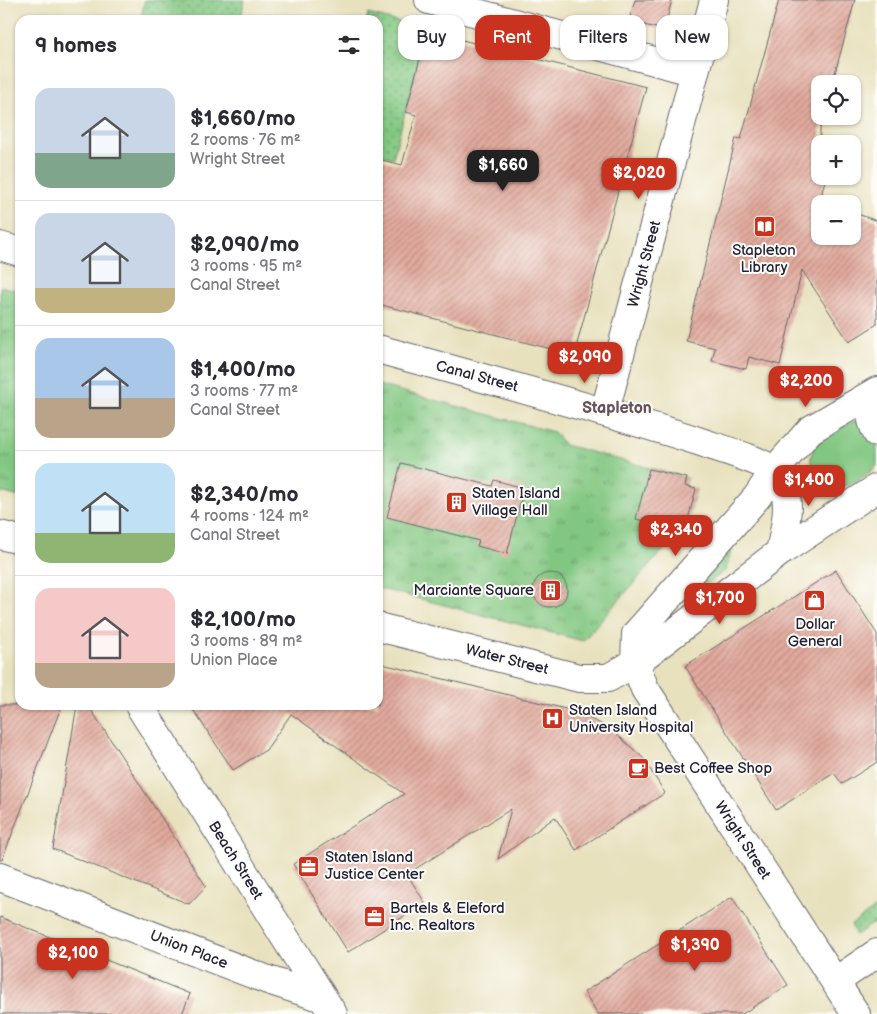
<!DOCTYPE html>
<html lang="en">
<head>
<meta charset="utf-8">
<style>
	body { margin:0; font-family:"Balsamiq Sans",sans-serif; background:#f2f2f3; color:#2b2b33; height:100vh; display:flex; flex-direction:column; font-size:19px; white-space:nowrap }
	* { box-sizing:border-box; margin:0 }
	p { font-size:16px; color:#7c7c81 }
	.icon { flex:none; width:28px; height:28px; fill:none; stroke:currentColor; stroke-width:2; stroke-linecap:round; stroke-linejoin:round }
	.map { position:relative; flex:1; overflow:hidden }
	.side { position:absolute; left:15px; top:15px; width:368px; height:695px; display:flex; flex-direction:column; background:#fff; border-radius:15px; box-shadow:0 1px 4px #0004 }
	.side>* { flex:none }
	.top-card { position:absolute; left:398px; top:15px; width:404px; height:45px; display:flex; gap:10px }
	.controls { position:absolute; left:811px; top:75px; display:grid; gap:10px }
	.controls a { display:grid; place-items:center; width:50px; height:50px; border-radius:10px; background:#fff; box-shadow:0 1px 4px #0004; font-size:25px }
	.price { position:absolute; translate:-50% -42px; padding:0 11px; border-radius:10px; background:#c8321e; color:#fff; font-size:16px; line-height:32px; filter:drop-shadow(0 1px 2px #0008) }
	.price::after { content:''; position:absolute; left:50%; top:30px; width:15px; height:11px; margin-left:-8px; background:inherit; clip-path:polygon(0 0,100% 0,50% 100%) }
	.price.active { background:#222; color:#fff }
	ul { padding:0; list-style:none }
	li { display:flex; align-items:center; gap:15px; height:125px; padding:0 20px }
	li+li { border-top:1px solid #e1e1e2 }
	li span { display:grid; place-items:center; flex:none; width:140px; height:100px; border-radius:15px; color:#555 }
	li>.icon { margin-inline-start:auto }
	span .icon { width:60px; height:60px; fill:#fffc; stroke-width:1 }
	li b { font-size:21px }
	h2 { display:flex; justify-content:space-between; align-items:center; height:60px; padding:0 20px; font-size:21px }
	.tag { padding:0 18px; border-radius:15px; background:#fff; box-shadow:0 1px 4px #0004; font-size:18px; line-height:45px }
	.tag.active { background:#c8321e; color:#fff }
	.map>svg:first-child { display:block }
	.grass { fill:url(#grass-dots); stroke:#52745e }
	.park { fill:url(#park-tufts); stroke:#52745e }
	.garden { fill:#82c781; stroke:#52745e }
	.building { fill:url(#building-hatch) }
	.lines { fill:none; stroke-linecap:round; stroke-linejoin:round }
	.minor-casing { stroke:#676569; stroke-width:30 }
	.minor { stroke:#fff; stroke-width:28 }
	.labels { text-anchor:middle; stroke-width:4; stroke-linejoin:round; paint-order:stroke }
	.poi-label { font-size:15px; fill:#22223b; stroke:#fdfcf7; text-anchor:start }
	.street-label { font-size:15px; fill:#22223b; stroke:#fdfcf7 }
	.neighbourhood-label { font-size:16px; font-weight:bold; fill:#65525d; stroke:#fdfcf7 }
</style>
</head>
<body>
<div class="map">
<svg width="877" height="1014" viewBox="0 0 877 1014">
	<defs>
		<pattern id="grass-dots" width="8" height="8" patternUnits="userSpaceOnUse" patternTransform="scale(1.25)"><rect width="8" height="8" fill="#82c781"/><path d="M2 2h.1M6 6h.1" fill="none" stroke="#6aa16b" stroke-width="1.8" stroke-linecap="round"/></pattern>
		<pattern id="park-tufts" width="24" height="20" patternUnits="userSpaceOnUse" patternTransform="scale(1.25)"><rect width="24" height="20" fill="#82c781"/><path d="M3 7l-1-3M5 7V3M7 7l1-3M15 17l-1-3M17 17v-4M19 17l1-3" fill="none" stroke="#6aa16b"/></pattern>
		<pattern id="building-hatch" width="6" height="6" patternUnits="userSpaceOnUse" patternTransform="scale(1.25)"><rect width="6" height="6" fill="#e2aa9d"/><path d="M-1 1l2-2M0 6l6-6M5 7l2-2" fill="none" stroke="#b78a81"/></pattern>
	</defs>
	<rect width="100%" height="100%" fill="#fdfcf7"/>
	<filter id="ink" filterUnits="userSpaceOnUse"><feTurbulence type="fractalNoise" baseFrequency=".02" numOctaves="2"/><feDisplacementMap in="SourceGraphic" scale="10" xChannelSelector="R" yChannelSelector="G"/><feConvolveMatrix kernelMatrix="1 2 1 2 8 2 1 2 1" color-interpolation-filters="sRGB"/></filter>
	<filter id="wash" filterUnits="userSpaceOnUse"><feTurbulence type="fractalNoise" baseFrequency=".0096" numOctaves="4" result="noise"/><feDisplacementMap in="SourceGraphic" scale="20" xChannelSelector="R" yChannelSelector="G"/><feGaussianBlur stdDeviation="1.12" result="paint"/><feColorMatrix in="noise" values="0 0 0 0 0 0 0 0 0 0 0 0 0 0 0 0 0 1.4 0 .05"/><feComposite in="paint" operator="in"/></filter>
	<g filter="url(#wash)">
		<rect width="100%" height="100%" fill="#e8e1be"/>
		<!-- grass -->
		<path class="grass" d="M145 0H245L240 20H140Z
			M368 14 427 29 393 158 378 154V20H366Z
			M877 907V921L856 935 851 925Z"/>
		<!-- park -->
		<path class="park" d="M0 286 20 291V497L0 492Z
			M378 385 554 432 565 445 687 478 685 486 696 489 687 523 583 641 378 588Z"/>
		<!-- garden -->
		<path class="garden" d="M853 421 858 422 877 443V466C868 473 856 485 844 486 821 490 800 463 817 444 826 434 842 428 853 421Z
			M733 544 726 570 695 593 690 594Z"/>
		<g id="blocks">
			<!-- building -->
			<path class="building" d="M635 0H672L664 30 629 21Z
				M779 0H855L832 84H820V116H823L820 129V176H826L820 201 829 204H820V236H852V212L877 221V324L849 342 802 270 780 365 749 357 746 369 712 361 715 348 686 341 736 138 741 139Z
				M427 31 646 87 574 355 378 304V159L402 165 416 115 406 112Z
				M401 463 492 486 494 480 524 488 507 554 477 546 479 541 387 517Z
				M649 469 687 478 685 486 696 489 687 523 678 521 676 529 636 519Z
				M836 570 877 634V762L842 784 834 773 776 810 685 666Z
				M533 590a17 17 0 1 1 34 0a17 17 0 1 1-34 0Z
				M378 663 570 710 610 728 643 758 665 793 576 850 555 817 498 859 511 809 407 874 425 903 348 952 293 864 404 794 291 714 266 750 233 770 190 705H378Z
				M0 705H62L2 860H0Z
				M77 705H88L206 886 189 904 53 849Z
				M732 897 788 985 742 1014H598L584 992Z
				M0 917 190 994 182 1014H0Z"/>
		</g>
	</g>
	<g filter="url(#ink)">
		<use href="#blocks" fill-opacity="0" stroke="#676569" stroke-width="1"/>
		<g class="lines">
			<defs>
				<path id="minor" d="M429 0 695 72
					M0 246 20 252
					M378 349C485 379 592 407 698 441 714 447 765 461 775 472 795 495 785 526 780 552
					M873 394C869 408 870 420 877 433
					M605 411 714 0
					M0 535 20 540
					M378 627 579 678H608L635 663 780 552 877 488
					M139 705 333 1014
					M0 877 268 980 323 998
					M836 981 877 953
					M856 1014 645 689 635 663 636 634 757 497 774 471 810 430 877 391"/>
			</defs>
			<!-- minor casing -->
			<use href="#minor" class="minor-casing"/>
			<!-- minor -->
			<use href="#minor" class="minor"/>
		</g>
	</g>
	<!-- icons -->
	<defs>
		<symbol id="library-square" viewBox="-11 -11 22 22"><rect x="-9" y="-9" width="18" height="18" rx="4" fill="#c8321e" stroke="#fdfcf7"/><path d="M-6-4Q-3-5.5-.7-3.5V5Q-3 3-6 4ZM6-4Q3-5.5 .7-3.5V5Q3 3 6 4Z" fill="#fff"/></symbol>
		<symbol id="building-square" viewBox="-11 -11 22 22"><rect x="-9" y="-9" width="18" height="18" rx="4" fill="#c8321e" stroke="#fdfcf7"/><path d="M-4-6H4V6H1V3H-1V6H-4ZM-2.5-4.3h1.7v1.8h-1.7ZM.8-4.3h1.7v1.8H.8ZM-2.5-1h1.7V.8h-1.7ZM.8-1h1.7V.8H.8Z" fill="#fff"/></symbol>
		<symbol id="shop-square" viewBox="-11 -11 22 22"><rect x="-9" y="-9" width="18" height="18" rx="4" fill="#c8321e" stroke="#fdfcf7"/><path d="M-5-2.5h2.3a2.7 3.5 0 0 1 5.4 0H5L5.5 6h-11ZM-1.5-2.5h3a1.5 2.3 0 0 0-3 0Z" fill="#fff"/></symbol>
		<symbol id="hospital-square" viewBox="-11 -11 22 22"><rect x="-9" y="-9" width="18" height="18" rx="4" fill="#c8321e" stroke="#fdfcf7"/><path d="M-5-5h3v3.5h4V-5h3V5h-3V1.5h-4V5h-3Z" fill="#fff"/></symbol>
		<symbol id="cafe-square" viewBox="-11 -11 22 22"><rect x="-9" y="-9" width="18" height="18" rx="4" fill="#c8321e" stroke="#fdfcf7"/><path d="M-5.5-4.5H6V0H3Q3 3.5 0 3.5H-2.5Q-5.5 3.5-5.5 0ZM3-3.2v2h1.7v-2ZM-6 4.5H4V6H-6Z" fill="#fff"/></symbol>
		<symbol id="office-square" viewBox="-11 -11 22 22"><rect x="-9" y="-9" width="18" height="18" rx="4" fill="#c8321e" stroke="#fdfcf7"/><path d="M-6-3h4V-5.5h4V-3h4V5H-6ZM-1-4.5V-3h2v-1.5ZM-6 0V1H6V0Z" fill="#fff"/></symbol>
	</defs>
	<g fill-rule="evenodd">
		<use href="#library-square" x="752" y="214" width="25" height="25"/>
		<use href="#building-square" x="444" y="490" width="25" height="25"/>
		<use href="#building-square" x="538" y="578" width="25" height="25"/>
		<use href="#shop-square" x="802" y="588" width="25" height="25"/>
		<use href="#hospital-square" x="540" y="706" width="25" height="25"/>
		<use href="#cafe-square" x="626" y="756" width="25" height="25"/>
		<use href="#office-square" x="296" y="854" width="25" height="25"/>
		<use href="#office-square" x="362" y="904" width="25" height="25"/>
	</g>
	<g class="labels">
		<!-- poi labels -->
		<g class="poi-label">
			<text x="764" y="255" text-anchor="middle">Stapleton<tspan x="764" dy="17">Library</tspan></text>
			<text x="472" y="498">Staten Island<tspan x="472" dy="17">Village Hall</tspan></text>
			<text x="534" y="595" text-anchor="end">Marciante Square</text>
			<text x="815" y="629" text-anchor="middle">Dollar<tspan x="815" dy="17">General</tspan></text>
			<text x="569" y="715">Staten Island<tspan x="569" dy="17">University Hospital</tspan></text>
			<text x="654" y="773">Best Coffee Shop</text>
			<text x="325" y="862">Staten Island<tspan x="325" dy="17">Justice Center</tspan></text>
			<text x="390" y="913">Bartels &amp; Eleford<tspan x="390" dy="17">Inc. Realtors</tspan></text>
		</g>
		<!-- street labels -->
		<g class="street-label">
			<text transform="translate(644 264) rotate(-75)" y="5">Wright Street</text>
			<text transform="translate(477 376) rotate(15)" y="5">Canal Street</text>
			<text transform="translate(507 659) rotate(14)" y="5">Water Street</text>
			<text transform="translate(743 840) rotate(57)" y="5">Wright Street</text>
			<text transform="translate(236 860) rotate(58)" y="5">Beach Street</text>
			<text transform="translate(189 949) rotate(21)" y="5">Union Place</text>
		</g>
		<!-- neighbourhood labels -->
		<g class="neighbourhood-label">
			<text x="617" y="413">Stapleton</text>
		</g>
	</g>
</svg>
<div class="controls">
<a><svg class="icon" aria-label="locate" viewBox="0 0 24 24"><circle cx="12" cy="12" r="6"/><path d="M12 2v4M12 18v4M2 12h4M18 12h4"/></svg></a>
<a>+</a>
<a>−</a>
</div>
<b class="price active" style="left:503px;top:192px">$1,660</b>
<b class="price" style="left:639px;top:200px">$2,020</b>
<b class="price" style="left:585px;top:384px">$2,090</b>
<b class="price" style="left:806px;top:408px">$2,200</b>
<b class="price" style="left:809px;top:507px">$1,400</b>
<b class="price" style="left:676px;top:557px">$2,340</b>
<b class="price" style="left:720px;top:625px">$1,700</b>
<b class="price" style="left:695px;top:972px">$1,390</b>
<b class="price" style="left:73px;top:980px">$2,100</b>
<div class="top-card">
<a class="tag">Buy</a>
<a class="tag active">Rent</a>
<a class="tag">Filters</a>
<a class="tag">New</a>
</div>
<section class="side">
<h2>9 homes<svg class="icon" aria-label="filters" viewBox="0 0 24 24"><path d="M4 7h16M4 17h16"/><circle cx="9" cy="7" r="2"/><circle cx="15" cy="17" r="2"/></svg></h2>
<ul>
<li><span style="background:linear-gradient(#c9d6e8 65%,#7fa58c 0)"><svg class="icon" aria-label="home" viewBox="0 0 24 24"><path d="M3 11l9-7 9 7M6 9v11h12V9"/></svg></span><div><b>$1,660/mo</b><p>2 rooms · 76 m²</p><p>Wright Street</p></div></li>
<li><span style="background:linear-gradient(#c9d6e8 75%,#c2b280 0)"><svg class="icon" aria-label="home" viewBox="0 0 24 24"><path d="M3 11l9-7 9 7M6 9v11h12V9"/></svg></span><div><b>$2,090/mo</b><p>3 rooms · 95 m²</p><p>Canal Street</p></div></li>
<li><span style="background:linear-gradient(#a9c7e8 60%,#b9a48a 0)"><svg class="icon" aria-label="home" viewBox="0 0 24 24"><path d="M3 11l9-7 9 7M6 9v11h12V9"/></svg></span><div><b>$1,400/mo</b><p>3 rooms · 77 m²</p><p>Canal Street</p></div></li>
<li><span style="background:linear-gradient(#bfe0f5 70%,#8fb573 0)"><svg class="icon" aria-label="home" viewBox="0 0 24 24"><path d="M3 11l9-7 9 7M6 9v11h12V9"/></svg></span><div><b>$2,340/mo</b><p>4 rooms · 124 m²</p><p>Canal Street</p></div></li>
<li><span style="background:linear-gradient(#f6c9c9 75%,#b9a48a 0)"><svg class="icon" aria-label="home" viewBox="0 0 24 24"><path d="M3 11l9-7 9 7M6 9v11h12V9"/></svg></span><div><b>$2,100/mo</b><p>3 rooms · 89 m²</p><p>Union Place</p></div></li>
</ul>
</section>
</div>
</body>
</html>
